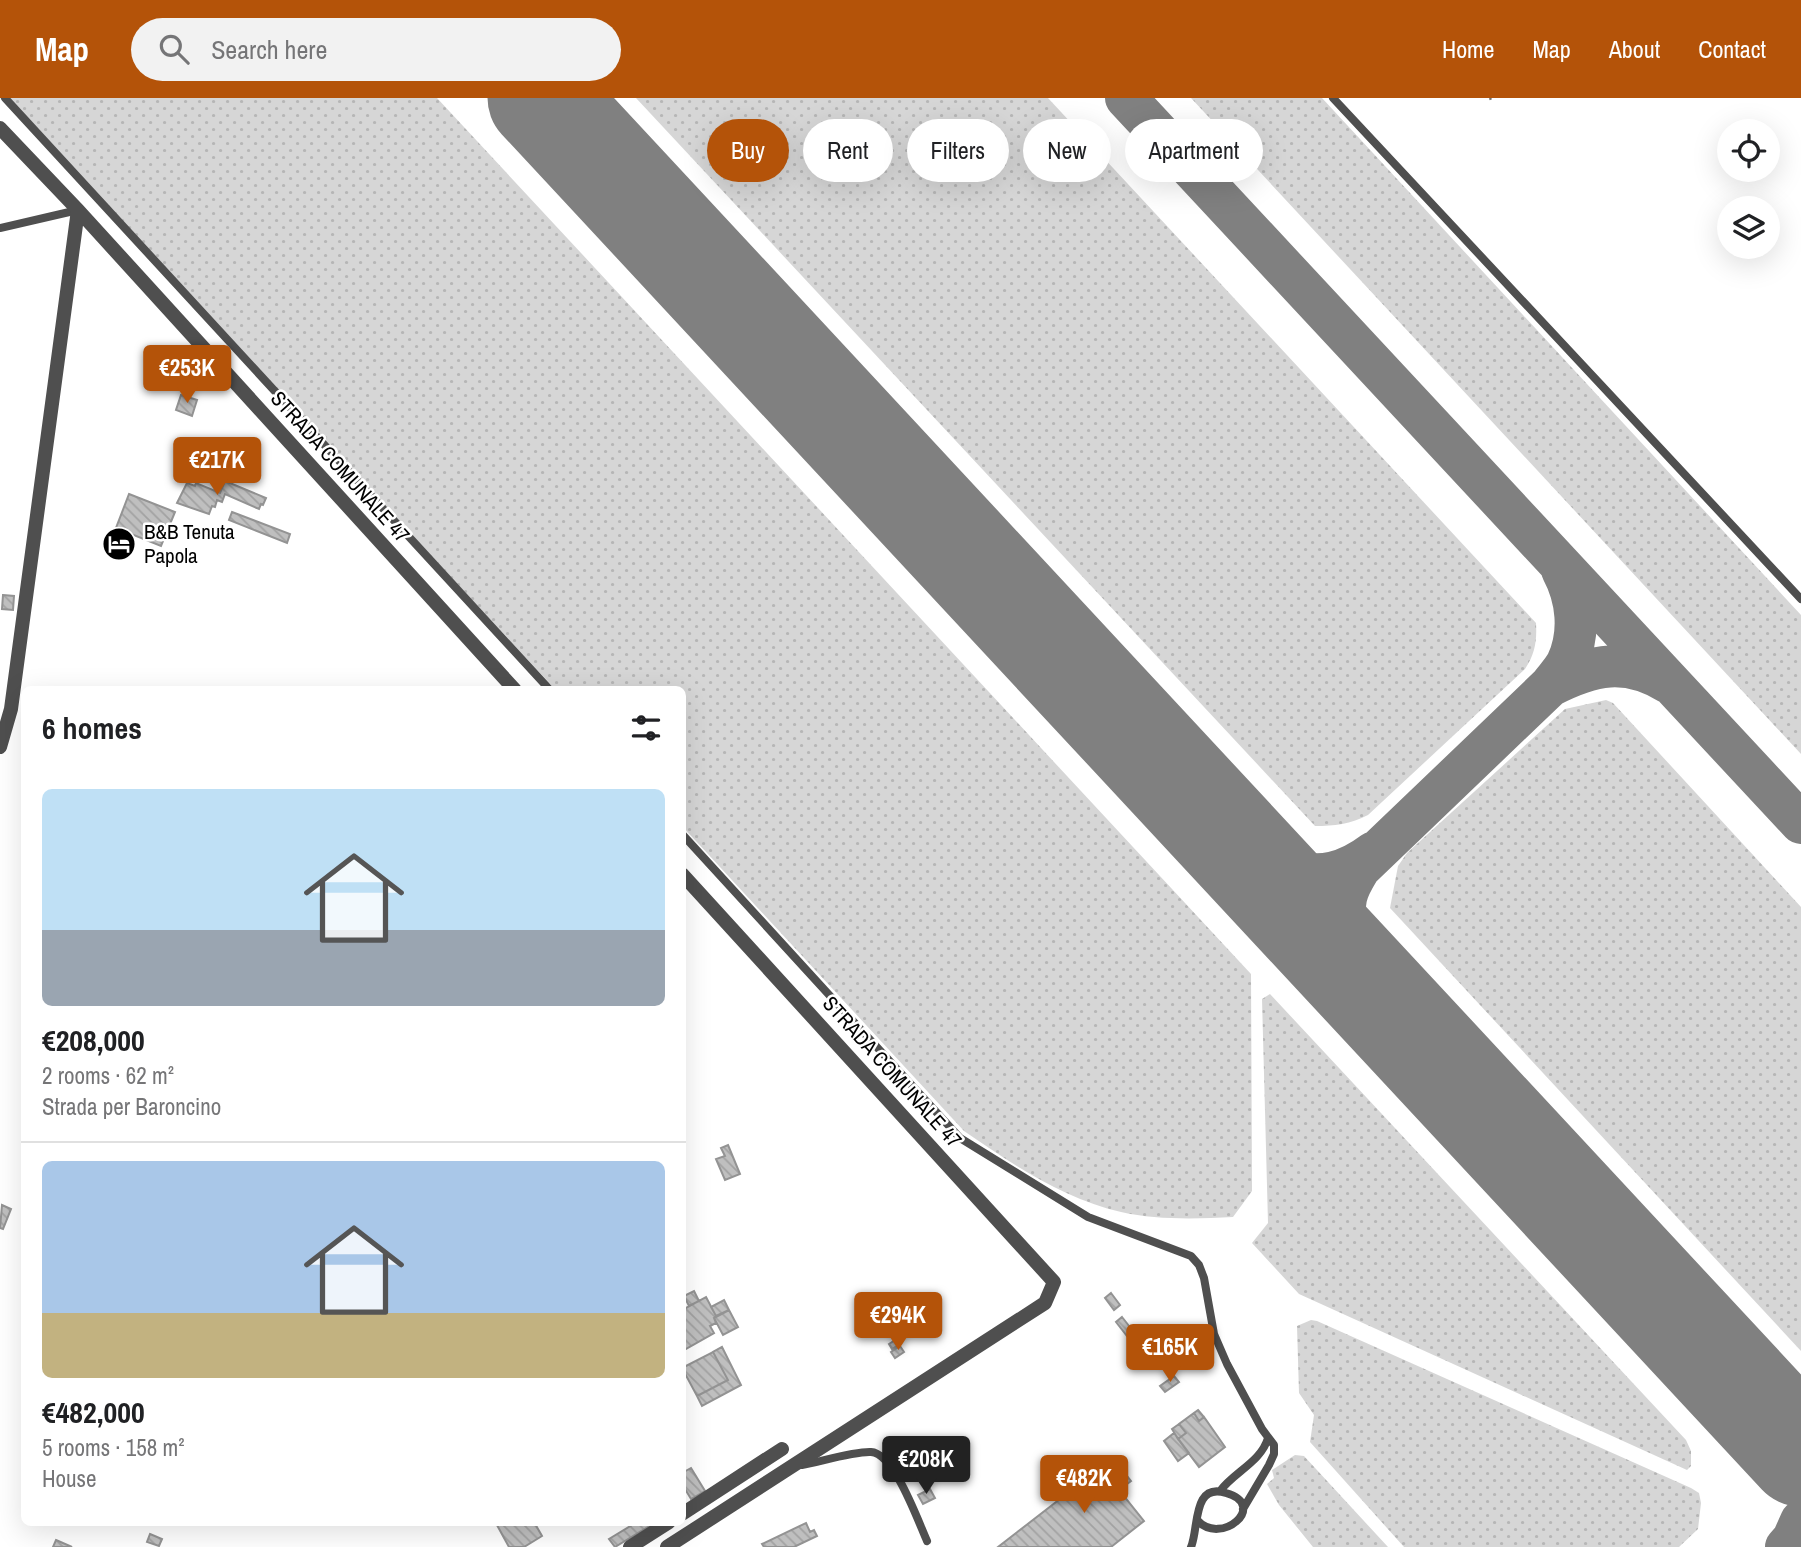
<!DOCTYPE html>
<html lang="en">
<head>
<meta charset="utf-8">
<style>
	body { margin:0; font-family:"Archivo Narrow",sans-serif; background:#f2f2f2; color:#202124; height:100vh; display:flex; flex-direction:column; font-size:26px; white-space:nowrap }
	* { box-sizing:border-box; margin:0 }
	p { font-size:23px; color:#757577 }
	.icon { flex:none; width:38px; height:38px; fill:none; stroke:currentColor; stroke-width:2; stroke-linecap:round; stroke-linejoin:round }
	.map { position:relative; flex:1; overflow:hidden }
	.side { position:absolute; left:21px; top:588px; width:665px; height:840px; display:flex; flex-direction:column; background:#fff; border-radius:10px; box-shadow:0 7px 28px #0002 }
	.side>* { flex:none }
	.guide { position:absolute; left:707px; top:21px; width:665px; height:63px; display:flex; gap:14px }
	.controls { position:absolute; left:1717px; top:21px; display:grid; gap:14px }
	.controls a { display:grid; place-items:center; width:63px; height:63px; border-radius:50%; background:#fff; box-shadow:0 7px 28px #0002; font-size:35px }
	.price { position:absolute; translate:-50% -60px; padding:0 16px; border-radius:7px; background:#b45309; color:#fff; font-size:23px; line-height:46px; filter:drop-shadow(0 2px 4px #0008) }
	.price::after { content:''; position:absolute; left:50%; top:42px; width:21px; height:16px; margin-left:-10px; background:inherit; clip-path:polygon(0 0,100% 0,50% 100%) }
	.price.on { background:#222; color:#fff }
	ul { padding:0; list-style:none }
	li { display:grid; align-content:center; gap:14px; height:371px; padding:0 21px }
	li+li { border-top:2px solid #e0e0e0 }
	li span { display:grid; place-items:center; height:217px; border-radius:10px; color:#555 }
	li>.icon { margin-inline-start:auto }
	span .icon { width:126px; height:126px; fill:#fffc; stroke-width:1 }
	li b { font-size:30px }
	h2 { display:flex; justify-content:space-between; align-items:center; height:84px; padding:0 21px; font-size:30px }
	.pill { padding:0 24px; border-radius:32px; background:#fff; box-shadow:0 7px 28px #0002; font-size:24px; line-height:63px }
	.pill.on { background:#b45309; color:#fff }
	header { display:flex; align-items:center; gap:42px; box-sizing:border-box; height:98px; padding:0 35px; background:#b45309; color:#fff }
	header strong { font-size:33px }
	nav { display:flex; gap:38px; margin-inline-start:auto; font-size:24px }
	.search { width:490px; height:63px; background:#f2f2f2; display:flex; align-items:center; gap:18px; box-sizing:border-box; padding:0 24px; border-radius:38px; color:#757577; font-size:26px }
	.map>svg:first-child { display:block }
	.grass { fill:url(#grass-dots) }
	.water { fill:url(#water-ripples) }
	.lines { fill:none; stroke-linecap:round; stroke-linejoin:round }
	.taxiway { stroke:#808080; stroke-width:42 }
	.runway { stroke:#808080; stroke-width:107 }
	.building { fill:url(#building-back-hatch); stroke:#939393; stroke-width:2 }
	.path { stroke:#717171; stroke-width:2.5; stroke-dasharray:2 3.5; stroke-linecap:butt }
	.lane { stroke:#4f4f4f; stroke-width:8 }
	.street { stroke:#4f4f4f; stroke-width:14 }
	.labels { text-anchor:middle; stroke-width:5; stroke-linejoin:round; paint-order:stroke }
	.street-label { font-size:21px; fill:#000; stroke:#fff }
	.poi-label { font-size:21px; fill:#000; stroke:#fff; text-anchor:start }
</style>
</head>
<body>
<header>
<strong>Map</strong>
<div class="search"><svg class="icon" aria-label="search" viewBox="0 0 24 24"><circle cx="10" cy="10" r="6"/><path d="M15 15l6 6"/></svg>Search here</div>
<nav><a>Home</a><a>Map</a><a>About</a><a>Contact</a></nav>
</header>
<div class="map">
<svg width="1801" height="1449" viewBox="0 0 1801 1449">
	<defs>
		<pattern id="grass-dots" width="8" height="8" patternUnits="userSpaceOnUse" patternTransform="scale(1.75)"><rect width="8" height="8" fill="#d6d6d6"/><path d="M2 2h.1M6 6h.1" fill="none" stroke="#b6b6b6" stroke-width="1.8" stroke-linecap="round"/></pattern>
		<pattern id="water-ripples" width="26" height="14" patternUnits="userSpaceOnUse" patternTransform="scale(1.75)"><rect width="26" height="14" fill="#9d9d9d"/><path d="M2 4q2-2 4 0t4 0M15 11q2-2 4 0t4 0" fill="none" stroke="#858585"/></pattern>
		<pattern id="building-back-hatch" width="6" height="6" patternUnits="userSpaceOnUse" patternTransform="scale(1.75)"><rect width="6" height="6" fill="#bfbfbf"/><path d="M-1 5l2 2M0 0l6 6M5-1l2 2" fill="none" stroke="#a2a2a2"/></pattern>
	</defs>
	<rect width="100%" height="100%" fill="#fff"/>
	<!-- grass -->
	<path class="grass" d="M6 0H437L1251 876 1252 1093 1233 1119C1196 1121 1156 1122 1121 1114 1064 1101 1012 1066 964 1033L683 729 682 592 555 591Z
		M636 0H1048L1536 525C1537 543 1535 556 1525 571L1368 717C1351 726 1334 728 1315 728Z
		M1191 0H1322L1801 517V656Z
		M1606 602 1613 605 1801 809V1253L1390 810 1398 768 1407 755 1565 611Z
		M1270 896 1686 1342 1691 1353V1368L1687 1372 1299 1196 1252 1145 1268 1125 1262 901Z
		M1311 1222 1317 1223 1691 1390 1699 1395 1701 1405 1698 1431 1679 1449H1404L1310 1344 1314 1317 1299 1295 1297 1228Z
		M1295 1357 1304 1358 1388 1449H1313L1279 1407 1267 1386 1274 1380 1272 1372Z"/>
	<!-- water -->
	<path class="water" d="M1153 1230 1169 1252 1157 1262 1140 1240Z"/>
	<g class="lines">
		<!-- taxiway -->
		<path class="taxiway" d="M1126 0 1801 725
			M1550 588C1555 581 1563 573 1567 565 1581 535 1577 500 1562 472
			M1214 724C1268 763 1310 802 1374 754
			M1386 908C1368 879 1339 836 1346 800 1348 789 1354 780 1360 770L1550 588C1593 566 1626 559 1669 585
			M1788 1341 1801 1376
			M1786 1449 1793 1441 1801 1423"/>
		<!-- runway -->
		<path class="runway" d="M541 0 1801 1355"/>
	</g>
	<!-- building -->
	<path class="building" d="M181 297 197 302 192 318 176 312Z
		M225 383 266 400 263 407 261 406 259 411 225 396 222 404 217 402 215 409 212 408 209 416 177 405 187 385 195 388 196 385 220 395Z
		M129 396 175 414 161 448 116 430Z
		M232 414 290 436 287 445 229 422Z
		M3 497 14 498 13 512 2 511Z
		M728 1047 740 1076 725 1082 716 1061 725 1058 721 1050Z
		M2 1107 11 1111 3 1131 0 1130Z
		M694 1193 699 1203 689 1208 684 1198Z
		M1111 1195 1120 1207 1114 1212 1105 1200Z
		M706 1199 716 1218 714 1220 716 1225 710 1228 714 1235 684 1252 682 1212Z
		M724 1202 729 1212 716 1218 711 1209Z
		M729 1212 738 1229 723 1237 714 1220Z
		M1122 1219 1133 1233 1127 1238 1116 1224Z
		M897 1241 900 1246 892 1251 889 1246Z
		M900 1248 904 1254 895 1260 891 1254Z
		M722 1249 741 1287 702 1308 697 1298 728 1282 713 1254Z
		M713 1254 728 1282 697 1298 682 1270Z
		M1174 1278 1179 1284 1165 1294 1160 1288Z
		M1198 1312 1204 1319 1199 1323 1194 1315Z
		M1194 1315 1199 1323 1204 1319 1225 1349 1199 1369 1178 1341 1186 1335 1179 1326Z
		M1179 1326 1186 1335 1178 1341 1172 1331Z
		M1174 1335 1189 1355 1178 1363 1164 1343Z
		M1113 1360 1131 1383 1119 1392 1144 1423 1111 1449H998Z
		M691 1370 705 1393 691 1401 682 1386V1375Z
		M930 1391 935 1400 923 1406 918 1397Z
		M502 1424H534L542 1438 524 1449H509L497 1427Z
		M637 1424H656L615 1449 609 1441Z
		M806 1425 810 1434 814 1432 817 1438 794 1449H764L762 1446Z
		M150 1436 162 1441 159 1448 147 1444Z
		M56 1442 72 1449H53Z"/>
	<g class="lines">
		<!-- path -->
		<path class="path" d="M1490 0 1492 4"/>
		<!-- lane -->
		<path class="lane" d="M5 0 550 592
			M1333 0 1801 501
			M0 130 78 112
			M682 736 960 1040 1088 1119 1191 1158 1199 1167 1204 1180 1214 1236 1227 1266 1262 1331 1274 1347V1356L1269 1367 1243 1411
			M802 1367C819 1364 855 1353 871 1354 894 1355 918 1423 927 1443
			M1220 1393C1234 1374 1261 1364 1268 1340
			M1191 1449C1199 1431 1192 1384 1226 1395 1269 1407 1221 1449 1197 1422"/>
		<!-- street -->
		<path class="street" d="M0 30 78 112 515 592
			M0 649 11 611 78 112
			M682 1416 782 1351
			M630 1449 669 1424
			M667 1449 1045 1205 1054 1184 682 776"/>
	</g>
	<!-- icons -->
	<defs>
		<symbol id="hotel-disc" viewBox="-11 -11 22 22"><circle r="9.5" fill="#000" stroke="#fff"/><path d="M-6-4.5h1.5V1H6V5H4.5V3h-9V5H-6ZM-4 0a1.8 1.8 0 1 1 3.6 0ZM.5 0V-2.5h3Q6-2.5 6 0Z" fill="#fff"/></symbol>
	</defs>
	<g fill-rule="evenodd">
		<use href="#hotel-disc" x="100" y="427" width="38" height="38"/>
	</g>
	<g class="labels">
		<!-- street labels -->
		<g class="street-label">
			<text transform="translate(340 369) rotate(48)" y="7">STRADA COMUNALE 47</text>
			<text transform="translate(892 974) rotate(48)" y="7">STRADA COMUNALE 47</text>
		</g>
		<!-- poi labels -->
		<g class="poi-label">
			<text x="144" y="441">B&amp;B Tenuta<tspan x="144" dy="24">Papola</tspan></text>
		</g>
	</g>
</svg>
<div class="controls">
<a><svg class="icon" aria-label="locate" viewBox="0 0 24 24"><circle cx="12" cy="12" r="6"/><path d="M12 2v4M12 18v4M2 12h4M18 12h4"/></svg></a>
<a><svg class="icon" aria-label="layers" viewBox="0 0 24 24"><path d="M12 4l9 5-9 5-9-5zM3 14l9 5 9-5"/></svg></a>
</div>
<b class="price" style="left:187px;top:307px">€253K</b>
<b class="price" style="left:217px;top:399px">€217K</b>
<b class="price" style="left:898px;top:1254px">€294K</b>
<b class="price" style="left:1170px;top:1286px">€165K</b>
<b class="price on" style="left:926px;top:1398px">€208K</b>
<b class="price" style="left:1084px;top:1417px">€482K</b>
<div class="guide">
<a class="pill on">Buy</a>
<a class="pill">Rent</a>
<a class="pill">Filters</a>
<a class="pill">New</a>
<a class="pill">Apartment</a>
</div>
<section class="side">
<h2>6 homes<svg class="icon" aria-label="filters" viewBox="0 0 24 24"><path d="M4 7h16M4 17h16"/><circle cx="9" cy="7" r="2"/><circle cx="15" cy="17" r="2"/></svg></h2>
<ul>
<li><span style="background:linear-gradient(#bfe0f5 65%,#9aa5b1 0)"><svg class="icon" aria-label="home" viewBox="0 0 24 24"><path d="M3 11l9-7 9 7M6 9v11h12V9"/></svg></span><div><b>€208,000</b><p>2 rooms · 62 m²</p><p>Strada per Baroncino</p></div></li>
<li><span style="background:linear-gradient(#a9c7e8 70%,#c2b280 0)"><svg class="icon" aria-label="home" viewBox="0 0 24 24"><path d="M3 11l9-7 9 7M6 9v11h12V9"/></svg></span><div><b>€482,000</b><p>5 rooms · 158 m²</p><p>House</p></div></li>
</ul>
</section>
</div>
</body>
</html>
